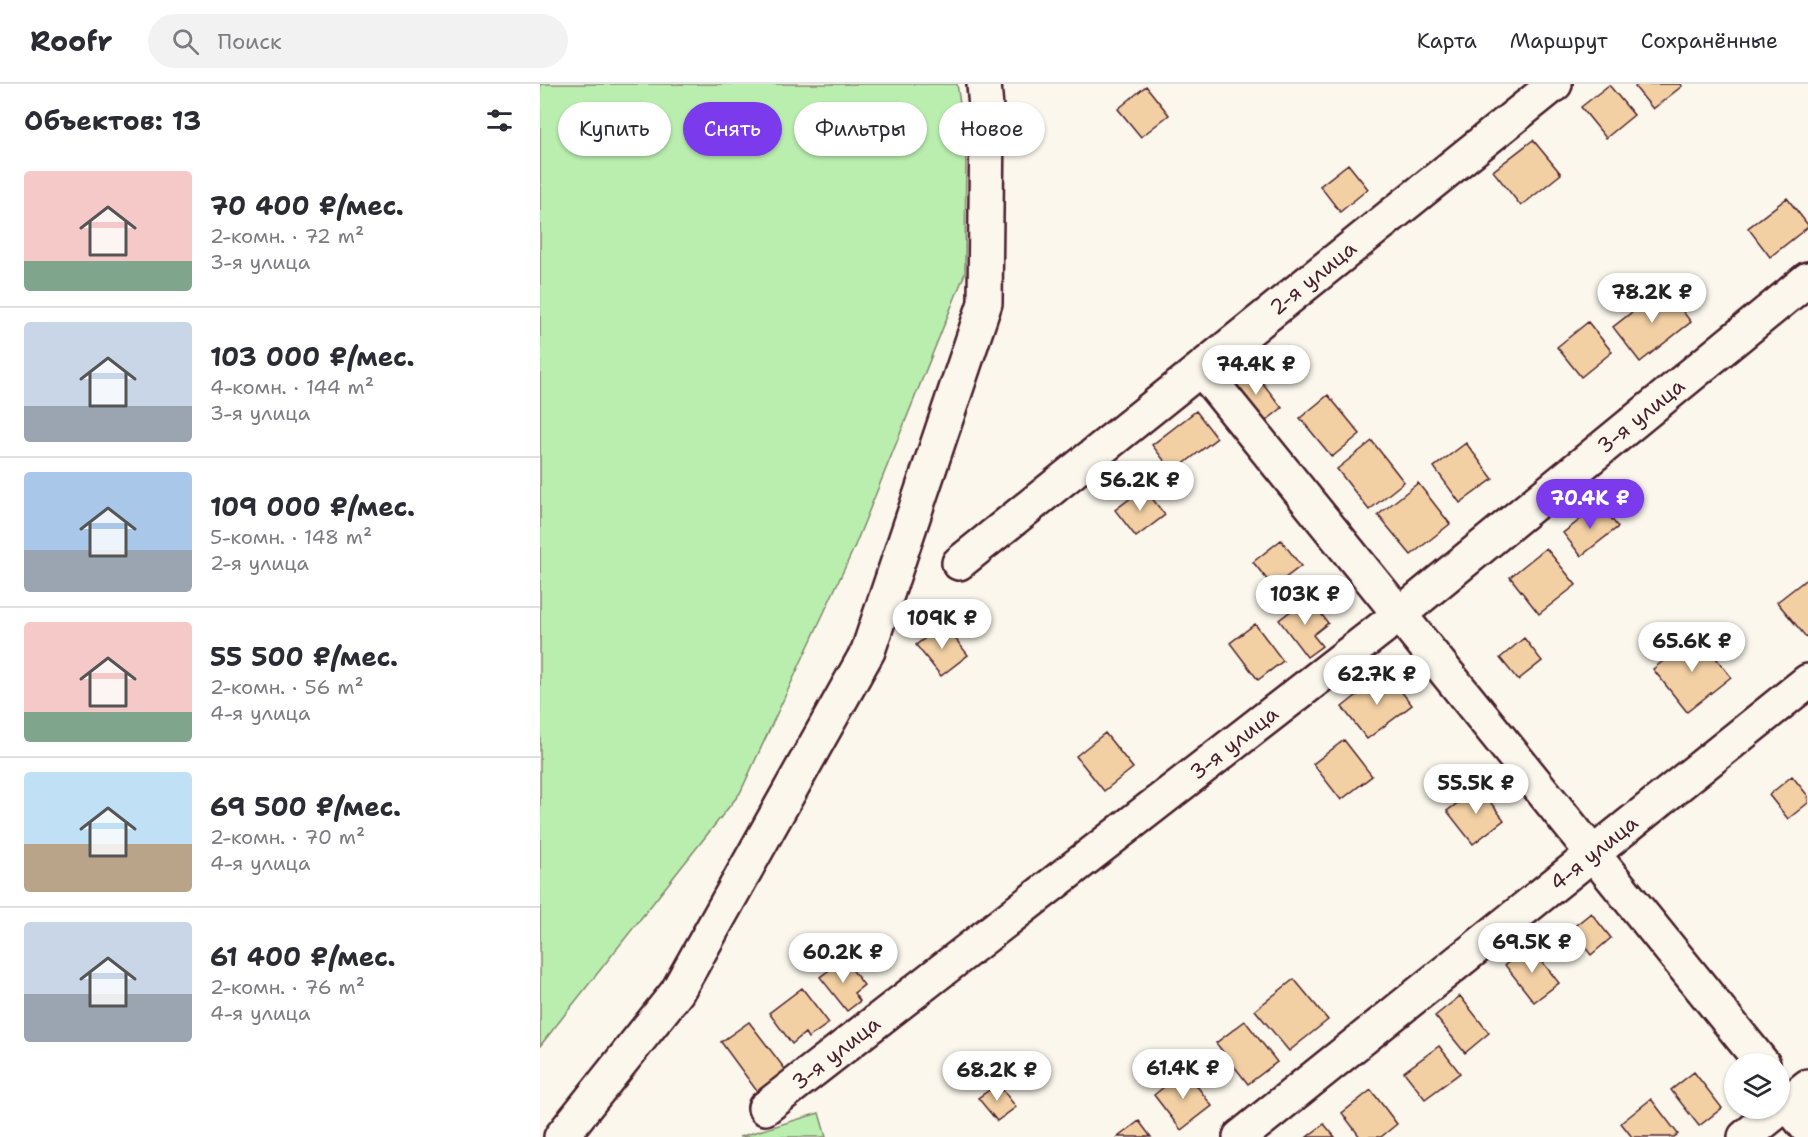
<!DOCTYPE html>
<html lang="ru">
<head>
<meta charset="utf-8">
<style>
	body { margin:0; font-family:"Shantell Sans",sans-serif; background:#f2f2f3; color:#2b2b33; height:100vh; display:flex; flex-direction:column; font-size:22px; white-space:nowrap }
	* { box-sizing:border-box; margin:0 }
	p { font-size:20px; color:#7c7c81 }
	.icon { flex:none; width:33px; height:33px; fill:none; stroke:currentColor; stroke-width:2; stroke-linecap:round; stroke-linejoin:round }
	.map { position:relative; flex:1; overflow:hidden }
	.panel { display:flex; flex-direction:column; background:#fff; width:540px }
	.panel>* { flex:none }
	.top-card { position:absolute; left:18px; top:18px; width:570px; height:54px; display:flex; gap:12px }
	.fabs { position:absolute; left:1184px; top:969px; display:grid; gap:12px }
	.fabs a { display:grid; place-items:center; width:66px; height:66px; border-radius:50%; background:#fff; box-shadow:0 2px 4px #0004; font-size:30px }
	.price { position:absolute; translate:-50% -51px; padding:0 14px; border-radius:21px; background:#fff; color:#222; font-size:20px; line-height:39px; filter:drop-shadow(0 2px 3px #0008) }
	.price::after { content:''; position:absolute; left:50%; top:36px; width:18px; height:14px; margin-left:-9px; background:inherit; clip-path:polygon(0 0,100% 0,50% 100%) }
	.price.active { background:#7c3aed; color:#fff }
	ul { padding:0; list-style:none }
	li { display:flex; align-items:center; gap:18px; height:150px; padding:0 24px }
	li+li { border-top:2px solid #e1e1e2 }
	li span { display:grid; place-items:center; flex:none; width:168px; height:120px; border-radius:6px; color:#555 }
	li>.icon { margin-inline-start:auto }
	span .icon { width:72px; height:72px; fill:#fffc; stroke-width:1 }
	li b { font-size:26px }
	h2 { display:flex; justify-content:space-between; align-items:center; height:72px; padding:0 24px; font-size:26px }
	.pill { padding:0 21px; border-radius:27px; background:#fff; box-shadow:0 2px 4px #0004; font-size:21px; line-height:54px }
	.pill.active { background:#7c3aed; color:#fff }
	header { display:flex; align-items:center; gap:36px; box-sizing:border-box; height:84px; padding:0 30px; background:#fff; border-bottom:2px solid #e1e1e2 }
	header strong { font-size:28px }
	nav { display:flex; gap:33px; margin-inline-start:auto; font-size:21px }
	.search { width:420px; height:54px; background:#f2f2f3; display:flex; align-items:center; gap:15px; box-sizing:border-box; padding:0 21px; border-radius:33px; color:#7c7c81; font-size:22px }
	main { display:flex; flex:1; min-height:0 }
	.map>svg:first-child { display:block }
	.green { fill:#baeeaf; stroke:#82866d; stroke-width:1.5 }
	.building { fill:#f3d0a4; stroke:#4a1f2b; stroke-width:1.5 }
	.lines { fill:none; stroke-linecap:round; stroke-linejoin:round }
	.minor-casing { stroke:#4a1f2b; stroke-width:38 }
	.minor { stroke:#fbf7ec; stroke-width:33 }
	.labels { text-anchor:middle; stroke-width:4.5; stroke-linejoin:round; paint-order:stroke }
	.street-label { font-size:21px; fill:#4a1f2b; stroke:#fbf7ec }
</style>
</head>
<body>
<header>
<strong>Roofr</strong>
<div class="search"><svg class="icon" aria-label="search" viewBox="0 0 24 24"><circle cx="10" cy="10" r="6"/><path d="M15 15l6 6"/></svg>Поиск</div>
<nav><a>Карта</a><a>Маршрут</a><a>Сохранённые</a></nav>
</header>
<main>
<section class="panel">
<h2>Объектов: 13<svg class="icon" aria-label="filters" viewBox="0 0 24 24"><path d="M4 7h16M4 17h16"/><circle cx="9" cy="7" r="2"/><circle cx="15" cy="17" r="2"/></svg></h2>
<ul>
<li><span style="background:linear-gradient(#f6c9c9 75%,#7fa58c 0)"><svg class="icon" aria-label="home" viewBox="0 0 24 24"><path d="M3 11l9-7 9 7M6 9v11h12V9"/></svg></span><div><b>70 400 ₽/мес.</b><p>2-комн. · 72 m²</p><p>3-я улица</p></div></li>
<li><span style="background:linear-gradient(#c9d6e8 70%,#9aa5b1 0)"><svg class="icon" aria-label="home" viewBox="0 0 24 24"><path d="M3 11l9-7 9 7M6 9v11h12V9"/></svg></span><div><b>103 000 ₽/мес.</b><p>4-комн. · 144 m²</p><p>3-я улица</p></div></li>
<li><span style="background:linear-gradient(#a9c7e8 65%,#9aa5b1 0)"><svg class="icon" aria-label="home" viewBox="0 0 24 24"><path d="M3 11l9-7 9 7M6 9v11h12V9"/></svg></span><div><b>109 000 ₽/мес.</b><p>5-комн. · 148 m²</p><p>2-я улица</p></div></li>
<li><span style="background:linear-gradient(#f6c9c9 75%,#7fa58c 0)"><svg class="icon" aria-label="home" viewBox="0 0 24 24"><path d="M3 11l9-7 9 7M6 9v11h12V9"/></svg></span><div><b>55 500 ₽/мес.</b><p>2-комн. · 56 m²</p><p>4-я улица</p></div></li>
<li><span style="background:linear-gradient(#bfe0f5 60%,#b9a48a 0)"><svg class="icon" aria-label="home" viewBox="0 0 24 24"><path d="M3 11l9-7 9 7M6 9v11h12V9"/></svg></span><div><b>69 500 ₽/мес.</b><p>2-комн. · 70 m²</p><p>4-я улица</p></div></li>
<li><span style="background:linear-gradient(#c9d6e8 60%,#9aa5b1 0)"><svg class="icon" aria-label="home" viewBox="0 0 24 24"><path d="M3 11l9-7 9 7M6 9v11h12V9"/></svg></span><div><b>61 400 ₽/мес.</b><p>2-комн. · 76 m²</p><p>4-я улица</p></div></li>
</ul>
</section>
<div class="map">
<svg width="1268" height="1053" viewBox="0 0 1268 1053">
	<rect width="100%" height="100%" fill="#fbf7ec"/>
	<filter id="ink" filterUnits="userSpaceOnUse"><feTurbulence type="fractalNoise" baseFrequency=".0167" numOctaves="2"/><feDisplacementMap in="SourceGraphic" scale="12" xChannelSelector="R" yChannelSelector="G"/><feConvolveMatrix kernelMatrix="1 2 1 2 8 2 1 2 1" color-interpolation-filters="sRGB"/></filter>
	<g filter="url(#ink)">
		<!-- green -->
		<path class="green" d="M0 0H417L426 58 425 189 314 464 200 709 0 962Z
			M279 1029 286 1053H199Z"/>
		<!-- building -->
		<path class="building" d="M1098 0H1141L1142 2 1113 25 1095 3Z
			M1069 1 1094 31 1066 54 1041 23Z
			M606 2 629 31 601 53 578 25Z
			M993 56 1021 90 981 122 953 87Z
			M808 80 828 105 800 128 780 102Z
			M1247 114 1268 141V143L1230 173 1208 144Z
			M1124 203 1151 238 1100 278 1073 243Z
			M1048 238 1072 268 1041 293 1017 263Z
			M711 284 742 324 722 340 690 301Z
			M788 311 820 350 792 373 760 334Z
			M656 327 677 354 633 388 612 361Z
			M832 357 864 398 829 426 797 385Z
			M926 359 953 395 920 419 894 383Z
			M878 399 910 440 871 471 838 431Z
			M604 404 625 431 596 453 575 426Z
			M1060 420 1078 443 1041 472 1023 449Z
			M741 456 761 482 733 503 713 478Z
			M1006 464 1036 501 999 530 970 493Z
			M1268 494V551L1266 553 1237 518Z
			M769 513 788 539 773 551 782 562 767 573 739 536Z
			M404 540 428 571 401 592 376 561Z
			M715 540 743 577 718 596 690 559Z
			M1157 550 1191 593 1147 628 1113 585Z
			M984 554 1002 577 978 596 960 574Z
			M846 588 872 621 827 655 802 623Z
			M565 649 593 684 564 707 536 672Z
			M804 656 832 692 801 716 773 680Z
			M1252 692 1268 712V719L1248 735 1229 711Z
			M939 703 964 736 933 760 907 727Z
			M1051 829 1071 854 1051 871 1031 845Z
			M990 862 1019 899 994 918 965 881Z
			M304 875 324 901 314 909 320 917 307 927 280 893Z
			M754 895 788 936 749 967 715 926Z
			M262 904 289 939 268 954 265 949 252 960 229 929Z
			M920 912 949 949 925 969 895 932Z
			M705 937 737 978 708 1000 676 959Z
			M209 938 248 989 219 1010 181 958Z
			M899 962 920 989 885 1015 864 988Z
			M645 986 672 1022 641 1046 614 1011Z
			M1154 988 1182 1024 1159 1042 1131 1006Z
			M458 1000 476 1023 457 1037 438 1014Z
			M831 1006 857 1040 841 1053H820L802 1029Z
			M1111 1015 1138 1050 1134 1053H1092L1081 1039Z
			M599 1037 611 1053H578Z
			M784 1040 795 1053H767Z"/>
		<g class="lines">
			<defs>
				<path id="minor" d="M661 285 1223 980
					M419 479 1015 0
					M1247 1019 1268 1045
					M225 1024 860 530 1268 195
					M21 1053 137 908 328 567 445 219 447 36 444 0
					M700 1053 1268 597
					M1205 1053 1268 1002"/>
			</defs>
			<!-- minor casing -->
			<use href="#minor" class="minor-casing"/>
			<!-- minor -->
			<use href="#minor" class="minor"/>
		</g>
	</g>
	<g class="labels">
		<!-- street labels -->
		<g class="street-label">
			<text transform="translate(773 194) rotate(-39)" y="7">2-я улица</text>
			<text transform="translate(1101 332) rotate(-39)" y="7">3-я улица</text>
			<text transform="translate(694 659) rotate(-38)" y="7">3-я улица</text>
			<text transform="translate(1054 769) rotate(-39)" y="7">4-я улица</text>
			<text transform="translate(296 969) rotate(-38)" y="7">3-я улица</text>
		</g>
	</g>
</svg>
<div class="fabs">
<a><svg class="icon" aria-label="layers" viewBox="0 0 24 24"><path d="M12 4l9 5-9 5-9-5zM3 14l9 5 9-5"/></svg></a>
</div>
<b class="price" style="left:1112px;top:240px">78.2K ₽</b>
<b class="price" style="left:716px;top:312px">74.4K ₽</b>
<b class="price" style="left:600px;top:428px">56.2K ₽</b>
<b class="price active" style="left:1050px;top:446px">70.4K ₽</b>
<b class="price" style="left:765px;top:542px">103K ₽</b>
<b class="price" style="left:402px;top:566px">109K ₽</b>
<b class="price" style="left:1152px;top:589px">65.6K ₽</b>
<b class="price" style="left:837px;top:622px">62.7K ₽</b>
<b class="price" style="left:936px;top:731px">55.5K ₽</b>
<b class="price" style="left:992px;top:890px">69.5K ₽</b>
<b class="price" style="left:303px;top:900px">60.2K ₽</b>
<b class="price" style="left:643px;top:1016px">61.4K ₽</b>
<b class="price" style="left:457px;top:1018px">68.2K ₽</b>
<div class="top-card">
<a class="pill">Купить</a>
<a class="pill active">Снять</a>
<a class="pill">Фильтры</a>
<a class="pill">Новое</a>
</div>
</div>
</main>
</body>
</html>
